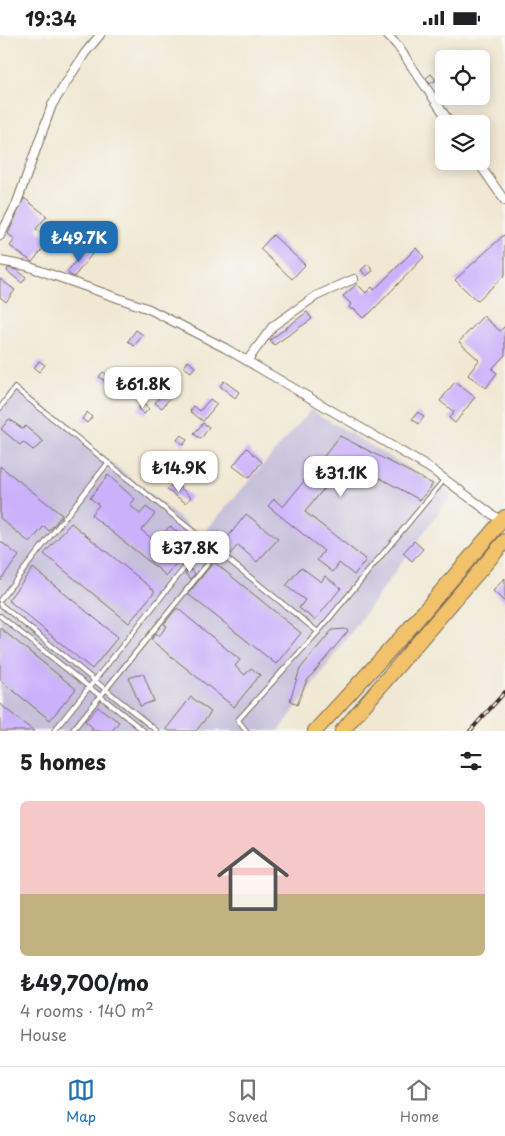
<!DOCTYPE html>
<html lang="en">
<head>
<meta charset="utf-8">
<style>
	body { margin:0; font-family:"Playpen Sans",sans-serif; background:#f6f6f6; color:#202124; height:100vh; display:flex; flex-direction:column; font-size:19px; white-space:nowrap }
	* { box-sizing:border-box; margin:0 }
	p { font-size:16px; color:#757577 }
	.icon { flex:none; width:28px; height:28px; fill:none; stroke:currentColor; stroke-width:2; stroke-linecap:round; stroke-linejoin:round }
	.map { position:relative; height:696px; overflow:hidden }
	.side { display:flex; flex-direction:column; background:#fff; flex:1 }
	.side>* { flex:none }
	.tools { position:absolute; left:435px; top:15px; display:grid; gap:10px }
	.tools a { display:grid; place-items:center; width:55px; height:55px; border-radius:8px; background:#fff; box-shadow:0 2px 12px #0003; font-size:25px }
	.price { position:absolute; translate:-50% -42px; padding:0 11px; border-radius:10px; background:#fff; color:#222; font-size:16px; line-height:32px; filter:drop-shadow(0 1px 2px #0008) }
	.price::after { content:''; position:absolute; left:50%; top:30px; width:15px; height:11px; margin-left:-8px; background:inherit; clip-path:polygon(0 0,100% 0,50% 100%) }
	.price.active { background:#1f6fb2; color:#fff }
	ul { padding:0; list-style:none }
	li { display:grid; align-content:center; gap:10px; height:265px; padding:0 20px }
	li span { display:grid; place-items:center; height:155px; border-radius:8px; color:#555 }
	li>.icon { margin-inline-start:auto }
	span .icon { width:90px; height:90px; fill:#fffc; stroke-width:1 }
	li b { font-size:21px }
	h2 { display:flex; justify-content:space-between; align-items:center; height:60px; padding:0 20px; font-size:21px }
	.status { display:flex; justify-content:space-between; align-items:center; height:35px; padding:0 25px; background:#fff; direction:ltr }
	.status svg { height:14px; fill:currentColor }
	.tab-bar { display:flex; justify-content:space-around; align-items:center; height:70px; border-top:1px solid #e0e0e0; background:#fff; font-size:14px; color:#757577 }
	.tab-bar a { display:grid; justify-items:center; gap:2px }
	.tab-bar .active { color:#1f6fb2 }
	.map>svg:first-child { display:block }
	.industrial { fill:#c6c0da }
	.building { fill:#cab1fb }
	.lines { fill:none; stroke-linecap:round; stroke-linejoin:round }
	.lane-casing { stroke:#7a6c5d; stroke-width:6 }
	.street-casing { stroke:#7a6c5d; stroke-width:10 }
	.highway-casing { stroke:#7a6c5d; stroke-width:16 }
	.lane { stroke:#fff; stroke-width:4 }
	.street { stroke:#fff; stroke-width:8 }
	.highway { stroke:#f2c26a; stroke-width:14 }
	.rail-casing { stroke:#3b2a1e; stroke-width:4 }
	.rail { stroke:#f6f6f2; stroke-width:2; stroke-dasharray:5.5; stroke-linecap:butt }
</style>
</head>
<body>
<div class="status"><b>19:34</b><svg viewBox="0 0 49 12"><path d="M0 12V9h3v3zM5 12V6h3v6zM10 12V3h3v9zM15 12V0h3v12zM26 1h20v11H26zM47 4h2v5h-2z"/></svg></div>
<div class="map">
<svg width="505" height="696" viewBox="0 0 505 696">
	<rect width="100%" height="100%" fill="#f6f6f2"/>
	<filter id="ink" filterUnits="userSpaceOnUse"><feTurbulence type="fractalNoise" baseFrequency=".02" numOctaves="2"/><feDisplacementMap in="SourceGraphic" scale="10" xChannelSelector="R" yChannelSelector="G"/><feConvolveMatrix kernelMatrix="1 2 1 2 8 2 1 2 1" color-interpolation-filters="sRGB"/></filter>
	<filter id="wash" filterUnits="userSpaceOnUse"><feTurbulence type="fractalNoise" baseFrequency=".0096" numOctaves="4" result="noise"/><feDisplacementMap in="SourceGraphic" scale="20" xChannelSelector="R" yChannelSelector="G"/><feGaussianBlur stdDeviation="1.12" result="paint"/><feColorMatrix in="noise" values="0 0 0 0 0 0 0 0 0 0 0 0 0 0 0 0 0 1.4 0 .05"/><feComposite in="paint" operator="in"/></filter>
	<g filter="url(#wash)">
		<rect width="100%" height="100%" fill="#f0e8d2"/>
		<!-- industrial -->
		<path class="industrial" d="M16 349 201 501 311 375 452 459 279 696H0V371Z"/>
		<g id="blocks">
			<!-- building -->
			<path class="building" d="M431 39 436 45 430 49 426 43Z
				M24 163 47 181 36 194 50 205 32 227 10 211 15 204 8 199Z
				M505 199V240L477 266 455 245Z
				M273 200 305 230 292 244 260 214Z
				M416 213 424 222 370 278 363 283 354 274 352 275 349 272 351 269 343 261 357 249 366 258 372 252 374 255Z
				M85 214 92 219 74 242 72 241 67 237Z
				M368 229 373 236 366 241 361 235Z
				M8 233 17 235 26 242 22 248 7 236Z
				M0 244 15 255 6 267 0 262Z
				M307 277 312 284 274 310 270 305Z
				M483 281 500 296 505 291V320L492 334 497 338 486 353 468 340 479 325 459 307Z
				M136 295 143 300 134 311 128 306Z
				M39 326 45 330 39 337 34 333Z
				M188 326 195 332 191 337 184 332Z
				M103 337 110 342 106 347 99 342Z
				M174 344 180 350 162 373 155 368Z
				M224 346 239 357 235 363 220 351Z
				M455 347 475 362 455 388 449 383 454 377 440 366Z
				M210 364 217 369 203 386 190 376 194 371 200 376Z
				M142 368 149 374 144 379 138 374Z
				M87 377 92 382 87 388 82 384Z
				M418 377 424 382 419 389 412 384Z
				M9 384 23 394 25 391 44 407 33 415 23 407 20 410 1 394Z
				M203 388 209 392 201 404 194 399Z
				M181 400 187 405 183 410 177 405Z
				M340 401 433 449 420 465 347 425 305 477 366 525 354 540 339 528 333 537 317 525 324 516 268 471 274 464 283 472 313 435 303 427 308 422 317 430Z
				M247 413 262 427 249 443 233 431Z
				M167 421 171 425 167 429 180 440 174 446 169 442 170 440 159 431Z
				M0 431 62 480 49 496 44 491 30 508 0 483Z
				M108 440 135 464 130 470 140 479 146 472 155 479 141 495 156 507 170 491 192 510 167 541 91 480 99 470 90 463Z
				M174 447 191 462 186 468 167 455Z
				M246 479 278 504 257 527 238 510 230 519 221 511Z
				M71 488 155 556 129 588 44 519Z
				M0 506 19 521 0 545Z
				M414 506 423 514 412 526 403 518Z
				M214 527 301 598 276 629 188 559Z
				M301 532 321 547 325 541 341 553 315 585 299 573 305 565 286 551Z
				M33 533 118 602 92 634 8 565Z
				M189 533 195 538 191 544 185 539Z
				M505 543V567L493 556Z
				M177 573 240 625 235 631 245 640 251 633 260 640 234 672 151 605 156 598 159 601 167 591 164 589Z
				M0 593 76 654 50 685 0 645Z
				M345 594 348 596 306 647 297 670 290 665 300 634 332 595Z
				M143 638 154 666 140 671 129 643Z
				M191 662 211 677 196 696H169L166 694Z
				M0 669 22 687 34 696H0Z
				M98 672 119 687 112 696H91L93 693 85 686Z"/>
		</g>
	</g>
	<g filter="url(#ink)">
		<use href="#blocks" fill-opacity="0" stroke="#7a6c5d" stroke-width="1"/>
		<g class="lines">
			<defs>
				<path id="lane" d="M0 373 15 353 318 597
					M0 565 108 428
					M0 569 157 696
					M0 581 144 696
					M54 696 206 506
					M72 696 219 515
					M246 696 238 685 318 597 444 445"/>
				<path id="street" d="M387 0 397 10 451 89
					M477 126 505 166
					M0 201 16 170 52 70 85 18 100 0
					M0 226 27 231 149 274 225 313 431 434 501 486
					M247 326 273 291 316 261 354 244"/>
				<path id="highway" d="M315 696 408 595 505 482
					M342 696 505 506"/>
			</defs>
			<!-- lane casing -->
			<use href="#lane" class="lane-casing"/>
			<!-- street casing -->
			<use href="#street" class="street-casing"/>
			<!-- highway casing -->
			<use href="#highway" class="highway-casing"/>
			<!-- lane -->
			<use href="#lane" class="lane"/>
			<!-- street -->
			<use href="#street" class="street"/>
			<!-- highway -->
			<use href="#highway" class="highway"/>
			<defs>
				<path id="rail" d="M470 696 505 657"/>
			</defs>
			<!-- rail casing -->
			<use href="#rail" class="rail-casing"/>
			<!-- rail -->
			<use href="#rail" class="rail"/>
		</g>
	</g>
</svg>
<div class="tools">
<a><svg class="icon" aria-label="locate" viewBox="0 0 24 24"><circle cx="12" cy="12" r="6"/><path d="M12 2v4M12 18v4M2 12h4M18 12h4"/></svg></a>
<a><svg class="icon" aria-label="layers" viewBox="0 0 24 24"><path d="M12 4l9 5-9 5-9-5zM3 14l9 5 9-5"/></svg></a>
</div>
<b class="price active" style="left:79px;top:228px">₺49.7K</b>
<b class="price" style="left:143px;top:374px">₺61.8K</b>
<b class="price" style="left:179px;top:458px">₺14.9K</b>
<b class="price" style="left:341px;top:463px">₺31.1K</b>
<b class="price" style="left:190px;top:538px">₺37.8K</b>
</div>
<section class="side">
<h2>5 homes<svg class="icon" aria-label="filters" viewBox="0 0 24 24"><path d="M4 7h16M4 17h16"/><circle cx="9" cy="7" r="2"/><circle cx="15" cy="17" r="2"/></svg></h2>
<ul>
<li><span style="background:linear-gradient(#f6c9c9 60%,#c2b280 0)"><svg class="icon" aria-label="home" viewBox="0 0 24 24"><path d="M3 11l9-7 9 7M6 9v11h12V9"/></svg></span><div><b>₺49,700/mo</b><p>4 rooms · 140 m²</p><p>House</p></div></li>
</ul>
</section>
<nav class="tab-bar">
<a class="active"><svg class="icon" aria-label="map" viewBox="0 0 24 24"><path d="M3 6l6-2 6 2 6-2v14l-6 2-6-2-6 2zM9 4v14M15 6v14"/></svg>Map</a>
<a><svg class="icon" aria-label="saved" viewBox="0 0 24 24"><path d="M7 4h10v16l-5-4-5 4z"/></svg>Saved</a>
<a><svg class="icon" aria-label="home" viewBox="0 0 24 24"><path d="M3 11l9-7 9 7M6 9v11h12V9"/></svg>Home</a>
</nav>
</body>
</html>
